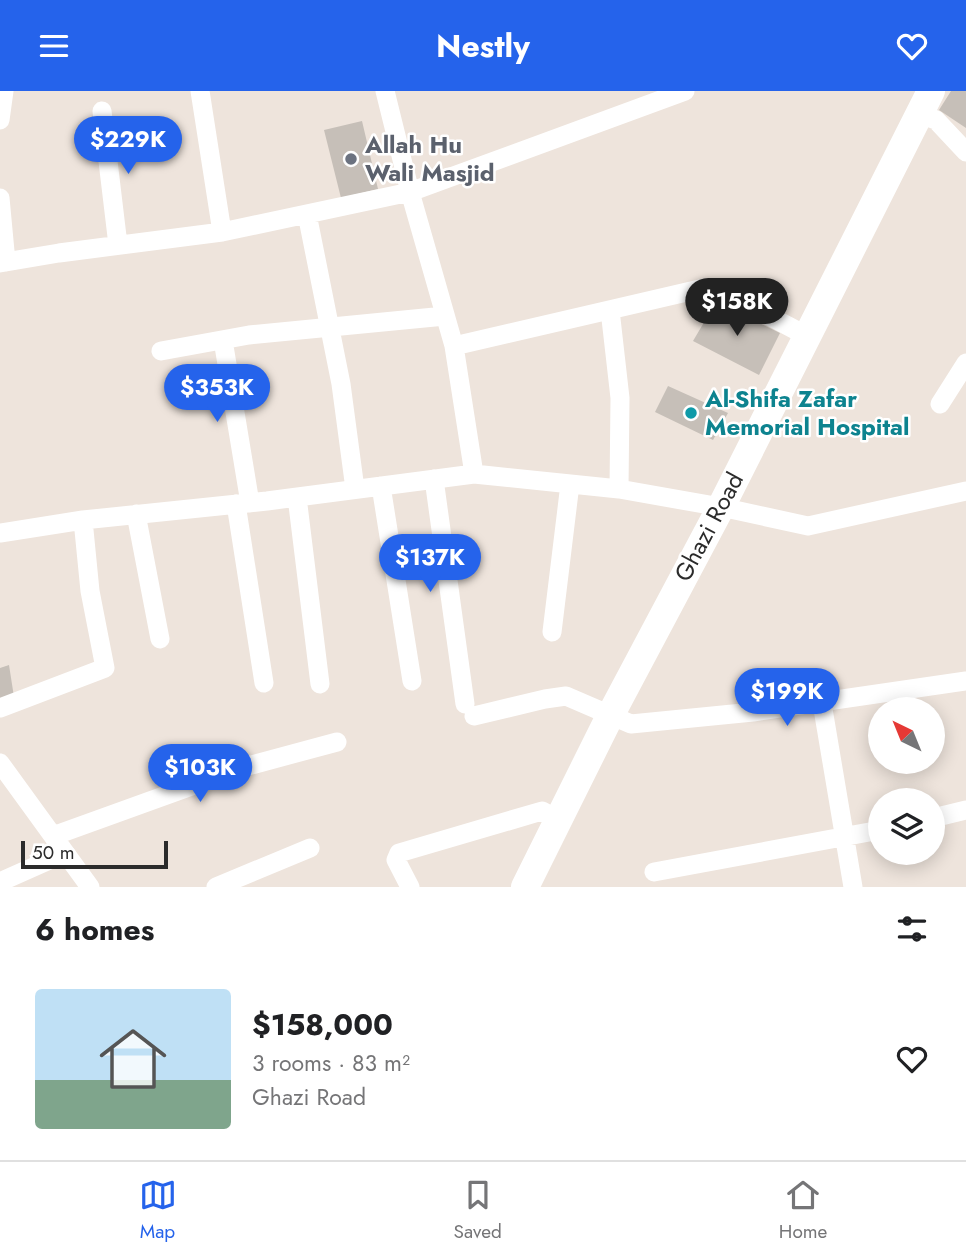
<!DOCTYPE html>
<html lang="en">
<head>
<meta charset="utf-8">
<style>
	body { margin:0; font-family:Jost,sans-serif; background:#f2f2f2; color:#202124; height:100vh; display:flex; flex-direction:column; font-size:26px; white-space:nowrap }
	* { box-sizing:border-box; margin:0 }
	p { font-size:23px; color:#757577 }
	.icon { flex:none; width:38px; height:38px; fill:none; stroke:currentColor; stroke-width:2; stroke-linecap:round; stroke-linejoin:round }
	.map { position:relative; height:796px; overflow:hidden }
	.side { display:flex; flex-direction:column; background:#fff; flex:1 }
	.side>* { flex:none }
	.needle { width:46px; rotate:317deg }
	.fabs { position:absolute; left:868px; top:606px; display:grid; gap:14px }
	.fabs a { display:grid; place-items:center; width:77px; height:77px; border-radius:50%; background:#fff; box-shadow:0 4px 18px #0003; font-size:35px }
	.scale { position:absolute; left:21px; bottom:18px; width:147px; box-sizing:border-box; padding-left:7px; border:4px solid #2b2b2b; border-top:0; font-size:19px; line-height:24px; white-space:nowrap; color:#2b2b2b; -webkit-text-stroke:5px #fff; paint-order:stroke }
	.price { position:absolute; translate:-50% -60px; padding:0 16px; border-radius:24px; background:#2563eb; color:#fff; font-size:23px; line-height:46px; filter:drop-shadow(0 2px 4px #0008) }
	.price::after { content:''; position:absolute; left:50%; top:42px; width:21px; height:16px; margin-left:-10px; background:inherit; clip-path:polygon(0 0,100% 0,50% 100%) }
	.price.selected { background:#222; color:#fff }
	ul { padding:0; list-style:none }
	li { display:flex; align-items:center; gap:21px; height:175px; padding:0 35px }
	li span { display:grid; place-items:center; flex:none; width:196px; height:140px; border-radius:7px; color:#555 }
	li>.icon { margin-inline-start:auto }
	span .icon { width:84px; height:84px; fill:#fffc; stroke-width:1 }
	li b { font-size:30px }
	h2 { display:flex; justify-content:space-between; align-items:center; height:84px; padding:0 35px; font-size:30px }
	header { display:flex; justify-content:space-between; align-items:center; height:91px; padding:0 35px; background:#2563eb; color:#fff; font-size:32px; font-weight:700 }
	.dock { display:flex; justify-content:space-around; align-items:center; height:98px; border-top:2px solid #e0e0e0; background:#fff; font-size:19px; color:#757577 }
	.dock a { display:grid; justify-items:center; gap:4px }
	.dock .selected { color:#2563eb }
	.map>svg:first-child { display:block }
	.building { fill:#c6bfb8 }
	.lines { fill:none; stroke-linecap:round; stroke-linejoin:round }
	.minor { stroke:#fff; stroke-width:19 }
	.secondary { stroke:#fff; stroke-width:28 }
	.worship-dot { fill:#6b7280; stroke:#fff; stroke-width:2.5 }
	.culture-dot { fill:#0f9aa8; stroke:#fff; stroke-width:2.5 }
	.labels { text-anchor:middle; stroke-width:5; stroke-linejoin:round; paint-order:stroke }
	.worship-label { font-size:24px; font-weight:bold; fill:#5b616d; stroke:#fff; text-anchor:start }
	.culture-label { font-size:24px; font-weight:bold; fill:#0d838f; stroke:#fff; text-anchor:start }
	.street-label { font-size:24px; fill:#2b2b2b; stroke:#fff }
</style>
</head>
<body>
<header><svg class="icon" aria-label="menu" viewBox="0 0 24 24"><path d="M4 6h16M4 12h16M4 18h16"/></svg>Nestly<svg class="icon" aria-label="heart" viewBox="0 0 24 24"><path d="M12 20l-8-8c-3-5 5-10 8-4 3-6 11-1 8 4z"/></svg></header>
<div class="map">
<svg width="966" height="796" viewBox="0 0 966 796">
	<rect width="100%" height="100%" fill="#eee4dc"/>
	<!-- building -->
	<path class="building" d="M951 0H966V37L939 19Z
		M362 30 378 98 341 107 324 39Z
		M716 211 780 242 759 284 693 250Z
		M668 295 728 322 713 349 655 321Z
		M9 574 14 606 0 610V577Z"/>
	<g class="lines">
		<!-- minor -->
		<path class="minor" d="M200 0 222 141
			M385 0 410 101 454 255 474 383
			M102 20 118 154
			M920 23 936 29 966 61
			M0 29 4 0
			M0 107 6 171
			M307 123 341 293 355 398
			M0 172 59 162 222 141 410 101 685 0
			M610 219 620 307 619 398
			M223 249 250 412
			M454 255 704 197 722 200 807 245
			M161 260 249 244 445 225
			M940 313 966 272
			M434 388 465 613
			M381 395 412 590
			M297 406 320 593
			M236 413 264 592
			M136 423 160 548
			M0 442 83 429 267 410 474 383 619 398 721 416 808 435 966 400
			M552 541 570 393
			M822 612 853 796
			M0 617 105 577 90 500 83 429
			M474 625 545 608 566 605 631 633 753 621 966 590
			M0 672 90 796
			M933 727 966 719
			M53 745 244 676 337 651
			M654 781 880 739
			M0 791 65 762
			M216 796 310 757
			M410 796 396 769 399 762 542 720 559 729"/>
		<!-- secondary -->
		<path class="secondary" d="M525 796 610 625 721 416 931 0"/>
	</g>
	<!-- markers -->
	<circle class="worship-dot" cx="351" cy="68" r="7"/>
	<circle class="culture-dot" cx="691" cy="322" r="7"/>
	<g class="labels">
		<!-- worship labels -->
		<g class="worship-label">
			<text x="365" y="62">Allah Hu<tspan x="365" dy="28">Wali Masjid</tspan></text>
		</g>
		<!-- culture labels -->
		<g class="culture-label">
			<text x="705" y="316">Al-Shifa Zafar<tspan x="705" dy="28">Memorial Hospital</tspan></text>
		</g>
		<!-- street labels -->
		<g class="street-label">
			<text transform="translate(709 436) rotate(-62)" y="8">Ghazi Road</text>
		</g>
	</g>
</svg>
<div class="fabs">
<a><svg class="needle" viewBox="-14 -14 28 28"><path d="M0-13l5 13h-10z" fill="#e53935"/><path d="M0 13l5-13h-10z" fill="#757577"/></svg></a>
<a><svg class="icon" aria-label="layers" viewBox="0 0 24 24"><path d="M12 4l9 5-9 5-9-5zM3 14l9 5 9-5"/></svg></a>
</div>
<div class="scale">50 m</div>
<b class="price" style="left:128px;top:85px">$229K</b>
<b class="price selected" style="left:737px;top:247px">$158K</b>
<b class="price" style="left:217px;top:333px">$353K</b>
<b class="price" style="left:430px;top:503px">$137K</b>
<b class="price" style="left:787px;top:637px">$199K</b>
<b class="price" style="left:200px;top:713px">$103K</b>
</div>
<section class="side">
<h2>6 homes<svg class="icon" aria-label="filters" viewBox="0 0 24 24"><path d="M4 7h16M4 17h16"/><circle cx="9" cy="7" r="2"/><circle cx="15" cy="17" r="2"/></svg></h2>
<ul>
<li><span style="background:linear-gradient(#bfe0f5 65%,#7fa58c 0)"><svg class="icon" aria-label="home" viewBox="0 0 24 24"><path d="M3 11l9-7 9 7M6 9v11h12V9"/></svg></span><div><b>$158,000</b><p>3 rooms · 83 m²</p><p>Ghazi Road</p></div><svg class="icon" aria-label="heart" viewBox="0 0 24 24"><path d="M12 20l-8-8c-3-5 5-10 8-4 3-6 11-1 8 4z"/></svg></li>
</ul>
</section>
<nav class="dock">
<a class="selected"><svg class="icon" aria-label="map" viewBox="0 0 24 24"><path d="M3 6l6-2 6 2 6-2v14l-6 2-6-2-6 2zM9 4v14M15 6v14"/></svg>Map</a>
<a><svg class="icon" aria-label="saved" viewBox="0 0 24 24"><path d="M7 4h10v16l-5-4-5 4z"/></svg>Saved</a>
<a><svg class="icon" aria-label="home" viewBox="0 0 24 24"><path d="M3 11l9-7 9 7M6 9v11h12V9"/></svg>Home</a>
</nav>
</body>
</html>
